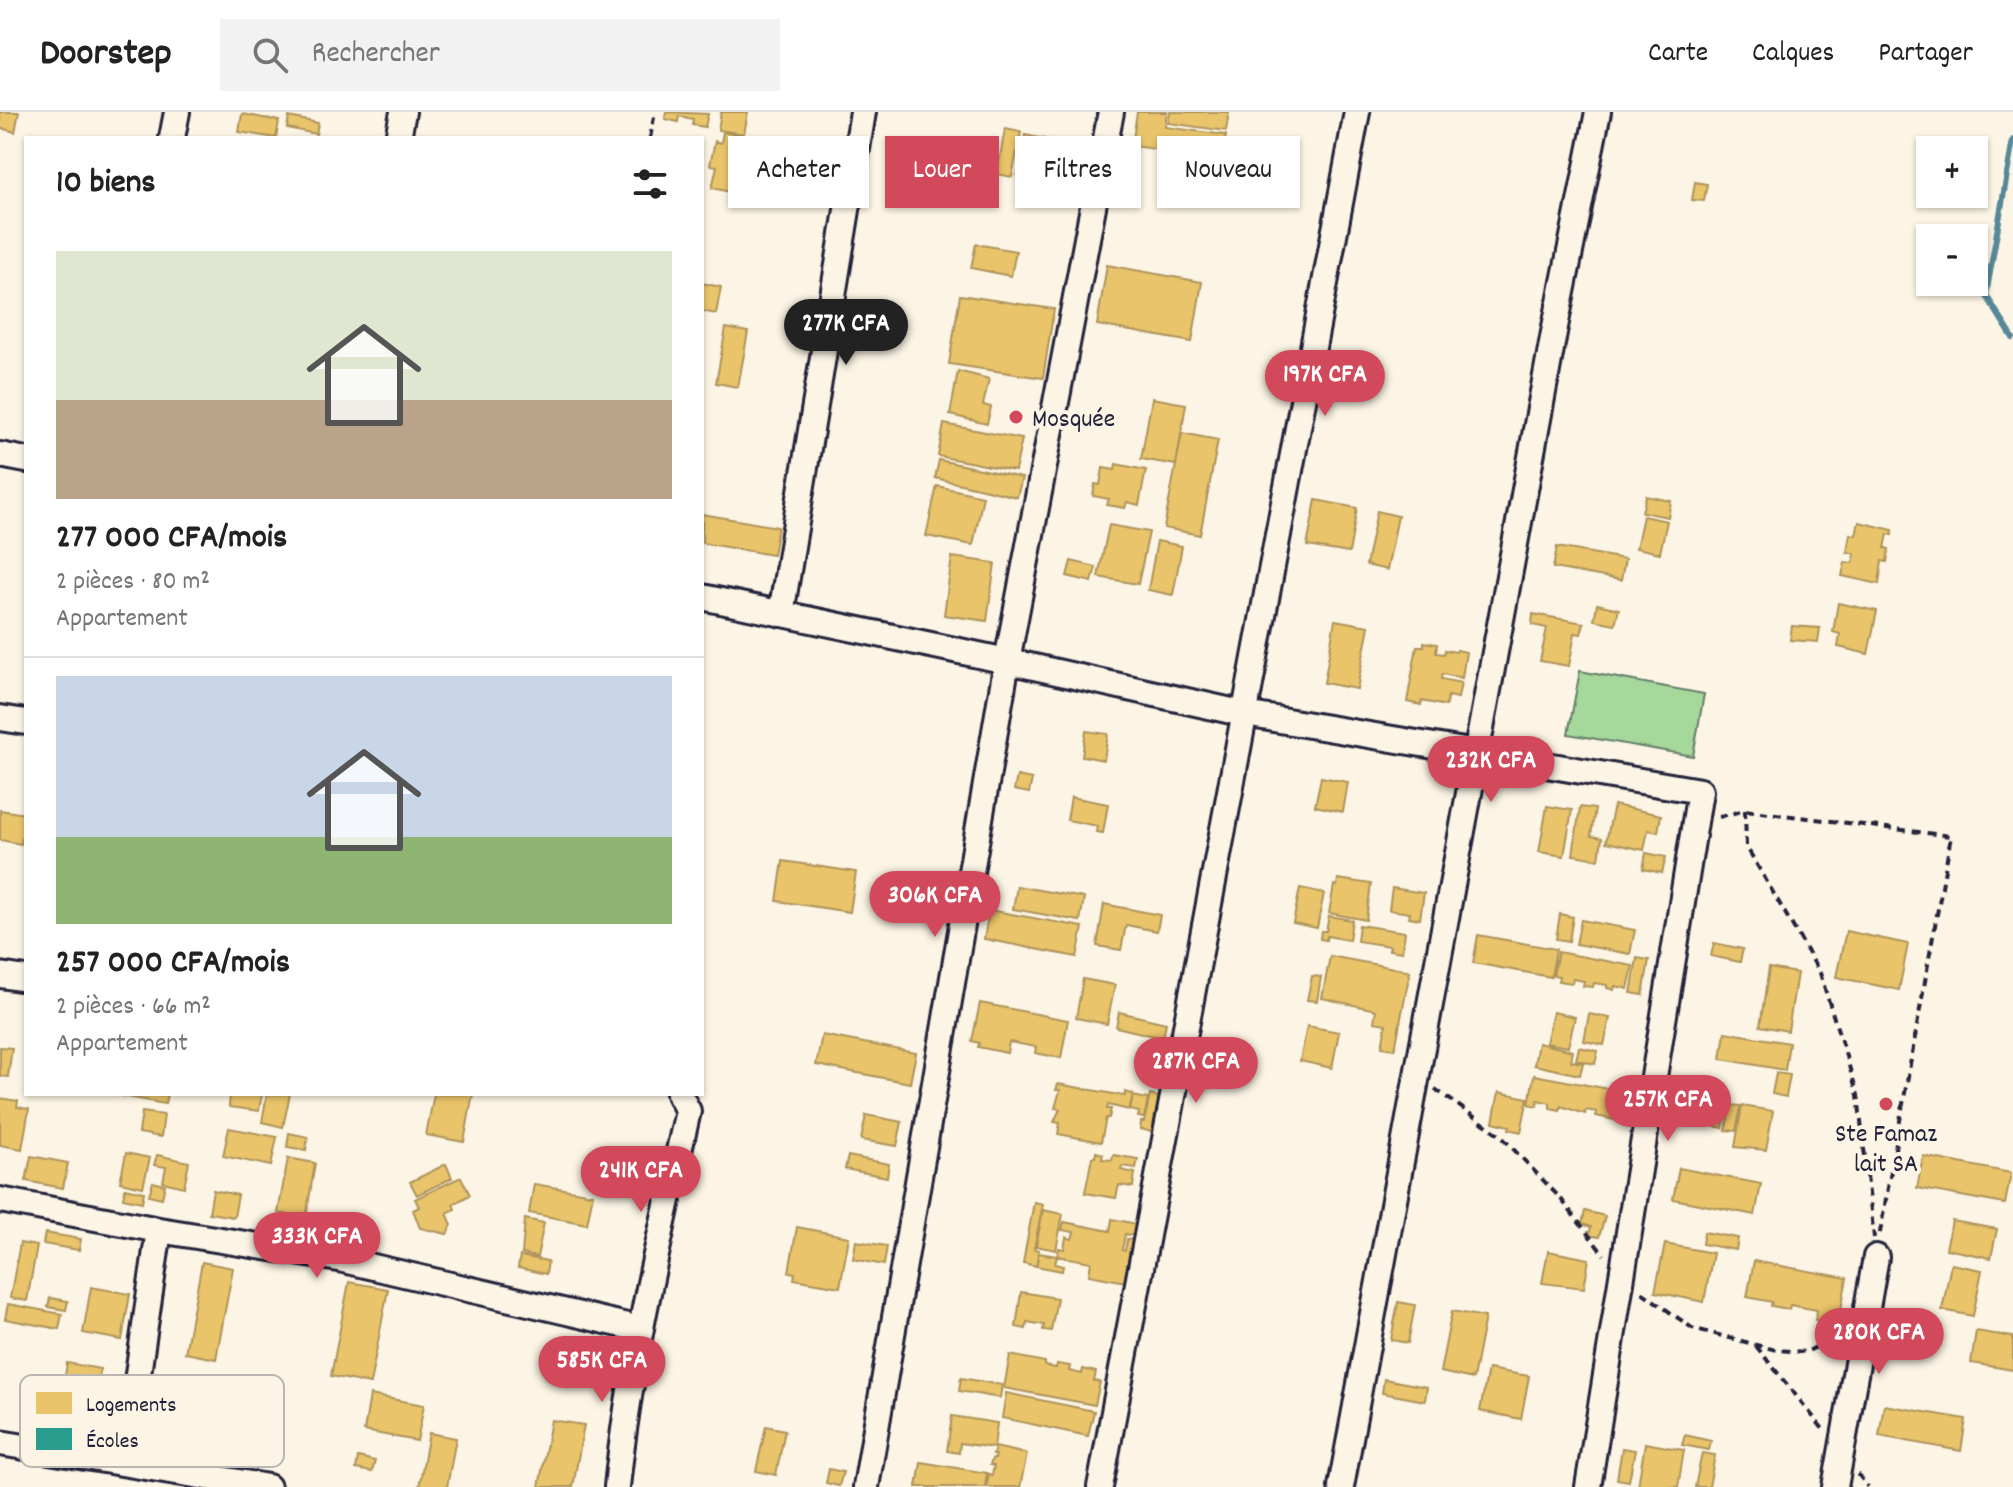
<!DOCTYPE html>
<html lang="fr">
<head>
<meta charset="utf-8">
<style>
	body { margin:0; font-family:Dekko,sans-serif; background:#f2f2f2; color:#222; height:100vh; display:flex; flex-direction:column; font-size:30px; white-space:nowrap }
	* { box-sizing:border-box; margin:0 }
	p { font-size:26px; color:#767676 }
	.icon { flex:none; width:44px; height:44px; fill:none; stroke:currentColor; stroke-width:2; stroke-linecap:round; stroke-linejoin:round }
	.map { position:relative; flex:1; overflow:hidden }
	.drawer { position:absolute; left:24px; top:24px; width:680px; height:960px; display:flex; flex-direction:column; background:#fff; border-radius:0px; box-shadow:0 2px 6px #0004 }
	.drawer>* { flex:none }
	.banner { position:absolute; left:728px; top:24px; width:760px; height:72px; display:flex; gap:16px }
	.fabs { position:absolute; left:1916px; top:24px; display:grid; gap:16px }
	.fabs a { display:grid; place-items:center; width:72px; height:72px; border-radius:0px; background:#fff; box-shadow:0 2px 6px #0004; font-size:40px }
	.price { position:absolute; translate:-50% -68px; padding:0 18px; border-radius:28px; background:#d1495b; color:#fff; font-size:26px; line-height:52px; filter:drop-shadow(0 2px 4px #0008) }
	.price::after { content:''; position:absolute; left:50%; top:48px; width:24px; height:18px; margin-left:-12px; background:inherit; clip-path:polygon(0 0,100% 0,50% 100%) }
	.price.active { background:#222; color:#fff }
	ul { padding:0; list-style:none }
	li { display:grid; align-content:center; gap:16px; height:424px; padding:0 32px }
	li+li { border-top:2px solid #e0e0e0 }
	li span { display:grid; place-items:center; height:248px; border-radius:0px; color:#555 }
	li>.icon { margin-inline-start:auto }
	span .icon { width:144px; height:144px; fill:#fffc; stroke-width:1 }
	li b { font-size:34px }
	h2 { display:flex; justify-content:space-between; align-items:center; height:96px; padding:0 32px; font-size:34px }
	.chip { padding:0 28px; border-radius:0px; background:#fff; box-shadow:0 2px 6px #0004; font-size:28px; line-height:72px }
	.chip.active { background:#d1495b; color:#fff }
	header { display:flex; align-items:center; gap:48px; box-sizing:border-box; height:112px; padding:0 40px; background:#fff; border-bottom:2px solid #e0e0e0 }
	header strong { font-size:38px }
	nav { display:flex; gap:44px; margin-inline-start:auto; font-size:28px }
	.search { width:560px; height:72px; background:#f2f2f2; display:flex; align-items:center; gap:20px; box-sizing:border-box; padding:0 28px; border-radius:0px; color:#767676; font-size:30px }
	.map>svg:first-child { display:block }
	.green { fill:#a5d89a; stroke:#647d6a; stroke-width:2 }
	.homes { fill:#e9c46a; stroke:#ad935c; stroke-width:2 }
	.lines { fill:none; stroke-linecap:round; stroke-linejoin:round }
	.stream { stroke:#578897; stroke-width:6 }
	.minor-casing { stroke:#22223b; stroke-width:30 }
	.path { stroke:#22223b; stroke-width:4; stroke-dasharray:8 6; stroke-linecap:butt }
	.minor { stroke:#fcf5e5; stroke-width:24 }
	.poi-dot { fill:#d1495b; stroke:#fcf5e5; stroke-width:3 }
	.labels { text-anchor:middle; stroke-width:8; stroke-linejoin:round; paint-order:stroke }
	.poi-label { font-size:26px; fill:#22223b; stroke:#fcf5e5; text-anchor:start }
	.key { fill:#fcf5e5; stroke:#bbb6b2; stroke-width:2 }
	.key-label { font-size:22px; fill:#22223b }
</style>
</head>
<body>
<header>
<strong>Doorstep</strong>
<div class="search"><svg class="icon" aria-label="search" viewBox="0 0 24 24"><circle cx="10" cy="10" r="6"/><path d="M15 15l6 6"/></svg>Rechercher</div>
<nav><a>Carte</a><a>Calques</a><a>Partager</a></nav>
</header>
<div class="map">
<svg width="2013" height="1375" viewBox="0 0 2013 1375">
	<rect width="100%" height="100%" fill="#fcf5e5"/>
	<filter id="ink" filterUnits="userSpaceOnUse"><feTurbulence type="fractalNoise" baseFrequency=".0125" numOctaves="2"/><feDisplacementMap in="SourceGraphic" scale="16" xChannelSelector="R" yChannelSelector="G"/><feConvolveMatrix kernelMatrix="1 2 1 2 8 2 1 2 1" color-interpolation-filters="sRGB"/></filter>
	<g filter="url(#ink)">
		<!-- green -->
		<path class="green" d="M1580 559 1704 582 1693 644 1568 622Z"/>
		<!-- homes -->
		<path class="homes" d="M0 0H19L15 20 0 16Z
			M666 0 708 2 705 15 692 13 693 7 679 4 678 10 665 7Z
			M721 0H748L744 22 718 18Z
			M1137 0H1167L1165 15 1226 23 1223 46 1132 34Z
			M1170 0H1229L1226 19 1168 11Z
			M242 2 279 9 276 26 239 20Z
			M289 5 318 11 316 22 287 16Z
			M1005 17 1021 20 1012 65 997 62Z
			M723 20 750 25 739 82 712 76 717 54 710 53 715 29 721 31Z
			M1025 23 1050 28 1043 71 1017 66Z
			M1055 56 1080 60 1076 81 1052 77Z
			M748 70 772 75 768 93 744 89Z
			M1695 70 1707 72 1704 89 1692 88Z
			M976 132 1016 139 1011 164 971 156Z
			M1107 153 1202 170 1192 230 1097 213Z
			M702 171 721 175 716 202 702 199Z
			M960 183 1054 197 1043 266 949 252Z
			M726 216 748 220 738 275 716 271Z
			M958 259 989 267 983 293 991 295 987 312 950 303Z
			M1152 286 1186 292 1176 353 1141 347Z
			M944 312 1022 327 1015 359 938 344Z
			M1182 321 1218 328 1200 423 1164 416Z
			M939 348 1022 366 1017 385 935 366Z
			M1116 352 1146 358 1139 393 1127 390 1125 396 1107 393 1109 387 1093 384 1095 372 1100 373 1103 356 1115 358Z
			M937 374 983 384 973 433 926 424Z
			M1646 384 1671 389 1668 405 1642 400Z
			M1316 388 1357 396 1349 441 1307 434Z
			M1377 399 1398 404 1387 458 1366 453Z
			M702 402 778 415 773 443 702 431Z
			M1643 404 1667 409 1660 441 1636 436Z
			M1859 410 1893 418 1892 423 1888 422 1885 436 1889 437 1887 450 1882 449 1879 472 1842 464 1845 450 1853 451 1855 442 1847 440 1850 422 1856 423Z
			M1109 413 1149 420 1138 472 1098 465Z
			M1157 429 1182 434 1173 483 1148 478Z
			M1557 435 1625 447 1621 468 1553 456Z
			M952 445 995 451 987 509 944 503Z
			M1071 449 1096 455 1092 470 1067 464Z
			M1838 491 1877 499 1868 542 1838 535 1840 522 1833 520Z
			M1597 492 1619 497 1615 512 1594 508Z
			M1533 502 1584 511 1581 522 1575 521 1569 554 1540 549 1547 516 1532 513Z
			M1335 508 1369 514 1357 577 1324 571Z
			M1792 514 1820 516 1818 530 1790 528Z
			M1424 530 1437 532 1436 541 1444 542 1445 538 1456 540 1457 538 1466 540 1462 566 1442 562 1441 567 1461 571 1458 586 1448 584 1446 594 1422 589 1421 593 1407 590 1417 534H1424Z
			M1086 619 1108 622 1104 648 1082 644Z
			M1017 664 1032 667 1029 681 1014 678Z
			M1321 665 1348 670 1343 700 1315 694Z
			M1071 685 1108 692 1103 721 1096 720 1097 714 1067 708Z
			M1614 693 1661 703 1658 720 1648 718 1644 738 1606 730Z
			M1547 694 1572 698 1564 744 1539 740Z
			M1580 695 1595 697 1591 724 1602 726 1599 747 1573 743Z
			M0 698 26 702 21 732 0 728Z
			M1646 741 1666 745 1662 761 1643 757Z
			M783 749 856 760 850 800 777 789Z
			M1338 767 1371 772 1366 808 1329 801 1334 773 1337 774Z
			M1017 774 1084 786 1080 809 1013 797Z
			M1300 776 1324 781 1317 816 1293 811Z
			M1392 776 1424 781 1420 807 1409 805 1410 801 1389 798Z
			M1104 792 1160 803 1157 819 1126 813 1121 838 1097 834Z
			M989 798 1083 815 1077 845 984 827Z
			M1560 802 1573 805 1569 829 1556 827Z
			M1329 804 1352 808 1349 828 1327 824 1326 828 1320 827 1321 819H1326Z
			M1581 808 1635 818 1630 842 1576 832Z
			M1359 813 1405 820 1402 840 1389 838 1390 834 1357 829Z
			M1846 819 1908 832 1899 878 1836 865Z
			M1478 823 1556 837 1551 865 1473 851Z
			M1714 831 1743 837 1740 850 1711 844Z
			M1558 840 1633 854 1628 877 1615 874 1614 878 1607 876V873L1594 871 1593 875 1583 874 1584 869 1573 867 1572 871 1558 869 1559 864 1553 863Z
			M1330 844 1410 859 1395 937 1382 935 1386 912 1374 910 1376 898 1322 886Z
			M1637 846 1649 848 1643 883 1631 881Z
			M1769 856 1797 861 1788 919 1760 914Z
			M1312 864 1321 865 1317 889 1307 888Z
			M1083 867 1115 873 1107 912 1076 906Z
			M980 891 1068 908 1061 946 1035 941 1036 935 1009 930 1007 941 978 935 979 931 972 929Z
			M1119 900 1166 911 1163 926 1116 915Z
			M1553 900 1575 905 1568 935 1546 931Z
			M1589 902 1610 906 1604 933 1584 929Z
			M1307 914 1339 920 1332 956 1300 949Z
			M1725 920 1789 931 1785 958 1721 947Z
			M822 923 916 941 910 971 816 953Z
			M1538 931 1573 939 1571 949 1583 951 1580 963 1534 953Z
			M0 935 12 936 8 965 0 964Z
			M1579 935 1598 939 1595 952 1576 948Z
			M1776 961 1790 963 1786 985 1772 982Z
			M1534 963 1620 979 1615 1008 1596 1004 1597 1000 1586 998 1585 1002 1561 994 1560 998 1550 996V991L1538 988 1537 994 1529 992Z
			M1058 972 1125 984V980L1133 982 1129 998 1108 993 1107 997H1111L1109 1006H1106L1101 1030 1058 1022 1060 1011 1054 1010 1060 997 1055 996 1059 982 1060 978H1056Z
			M1499 980 1528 986 1521 1020 1509 1017 1510 1014 1493 1010Z
			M1702 981 1729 987 1723 1016 1696 1010Z
			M112 982H167L165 992Z
			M230 982H262L259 999 229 995Z
			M267 982H290L283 1015 262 1010Z
			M434 982H473L464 1030 426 1023Z
			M1150 983 1159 985 1153 1020 1140 1017 1141 1010H1144Z
			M1133 984 1148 987 1144 1006 1138 1005 1139 1000 1130 998Z
			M0 986 18 989 17 995 29 997 22 1037 0 1033Z
			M1730 993 1741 994 1736 1019 1726 1018Z
			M1742 994 1773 999 1766 1038 1735 1035Z
			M142 1000 164 1003 161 1025 139 1021Z
			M866 1003 902 1010 897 1034 861 1028Z
			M229 1016 277 1025 271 1054 223 1044Z
			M289 1021 308 1025 306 1038 287 1035Z
			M1096 1040 1103 1042 1102 1047 1112 1048 1113 1043 1138 1047 1136 1056 1122 1054 1121 1058 1135 1061 1133 1075 1119 1073 1116 1086 1085 1081 1092 1045H1095Z
			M126 1041 150 1046 143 1075 120 1070Z
			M157 1043 189 1050 184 1075 163 1070 166 1055 154 1053Z
			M31 1044 68 1051 63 1076 26 1069Z
			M848 1044 889 1052 887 1065 845 1057Z
			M1923 1044 2011 1061 2005 1092 1917 1076Z
			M288 1046 315 1051 306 1106 278 1101Z
			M446 1052 452 1066 417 1083 410 1070Z
			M1679 1056 1761 1072 1755 1103 1673 1087Z
			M461 1065 470 1083 453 1092 455 1097 447 1101 452 1113 447 1122 420 1116 413 1098 419 1095 415 1087Z
			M153 1070 165 1073 162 1086 149 1083Z
			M534 1072 593 1082 587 1112 529 1101Z
			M125 1076 144 1080 142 1090 123 1086Z
			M213 1078 238 1083 234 1105 209 1101Z
			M1034 1090 1043 1092 1034 1137 1039 1138 1036 1154 1023 1151Z
			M1043 1098 1063 1102 1056 1138 1036 1134Z
			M1585 1099 1605 1104 1599 1125 1589 1123 1591 1115 1582 1112Z
			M525 1107 544 1111 537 1145 522 1142Z
			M1112 1107 1137 1112 1135 1124 1125 1122 1122 1138 1125 1139 1127 1127 1134 1128 1126 1170 1089 1163 1091 1150 1057 1144 1059 1136 1064 1137 1066 1125 1072 1127 1074 1120 1062 1118 1064 1110 1110 1119Z
			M1952 1109 1997 1117 1991 1146 1946 1137Z
			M797 1115 849 1125 840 1175 794 1167 795 1161 789 1160Z
			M1704 1120 1738 1126 1736 1138 1702 1132Z
			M45 1121 81 1127 79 1138 43 1132Z
			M856 1129 887 1134 884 1153 853 1147Z
			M20 1131 37 1134 27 1189 10 1186Z
			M1665 1132 1713 1141 1704 1190 1655 1180Z
			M1548 1139 1589 1147 1584 1176 1542 1171Z
			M1039 1141 1057 1144 1055 1152 1063 1154 1062 1159 1036 1154Z
			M520 1144 548 1149 546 1162 518 1156Z
			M1754 1149 1847 1166 1838 1213 1815 1208 1817 1198 1790 1193 1789 1197 1771 1194 1772 1190 1747 1185Z
			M202 1150 233 1156 216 1247 185 1241Z
			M1951 1152 1982 1158 1973 1204 1942 1198Z
			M349 1170 388 1177 370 1272 331 1264Z
			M91 1175 130 1182 122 1228 83 1221Z
			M1021 1180 1057 1186 1051 1219 1043 1218 1044 1213 1027 1210 1026 1217 1016 1215Z
			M50 1186 68 1189 66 1198 48 1195Z
			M1398 1190 1415 1193 1408 1231 1391 1228Z
			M8 1192 62 1202 59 1217 5 1207Z
			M1452 1199 1485 1205 1473 1267 1440 1260Z
			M1976 1219 2013 1225V1258L1971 1251Z
			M1010 1243 1045 1250V1254L1056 1256 1057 1252 1070 1254 1069 1259 1082 1262 1083 1257 1096 1260 1094 1269 1100 1270 1095 1293 1004 1276Z
			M67 1251 100 1257 91 1310 59 1304Z
			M1488 1257 1529 1264 1521 1307 1480 1299Z
			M961 1266 1002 1273 1000 1286 959 1279Z
			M1384 1267 1427 1275 1425 1289 1382 1281Z
			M1006 1281 1094 1299 1088 1324 1002 1306Z
			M370 1283 424 1293 417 1329 364 1319Z
			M1884 1293 1966 1307 1961 1339 1879 1324Z
			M952 1304 997 1311 994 1336 960 1331 959 1341 947 1339Z
			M551 1308 584 1313 573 1375H539Z
			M766 1314 785 1318 776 1363 756 1359Z
			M429 1321 456 1326 447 1375H419Z
			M1685 1323 1711 1329 1709 1338 1682 1333Z
			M1645 1331 1684 1338 1678 1375 1638 1374Z
			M995 1335 1027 1342 1020 1375H986L989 1362 992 1363 994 1354 990 1353 992 1347H995L996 1343H993Z
			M1622 1336 1635 1338 1629 1369 1617 1367Z
			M1702 1341 1715 1343 1709 1375H1695Z
			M358 1345 375 1349 372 1360 356 1357Z
			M921 1350 987 1361 985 1375H917Z
			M829 1357 843 1360 839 1374 826 1371Z"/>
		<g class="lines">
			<!-- stream -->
			<path class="stream" d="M2013 28 1986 183 2013 226"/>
			<defs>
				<path id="minor" d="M1111 0 1007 549 1245 602 1700 679 1588 1375
					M172 26 177 0
					M398 26 403 0
					M0 343 26 348
					M702 485 1007 549 866 1375
					M781 502 863 0
					M0 606 26 610
					M0 863 26 867
					M0 1088 159 1118 339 1147 640 1217
					M0 1331 268 1375
					M125 1351 159 1118
					M617 1375C630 1248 660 1124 688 999L679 982
					M1100 1375 1357 0
					M1341 1375 1555 215 1598 0
					M1835 1375 1876 1145"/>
			</defs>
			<!-- minor casing -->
			<use href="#minor" class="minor-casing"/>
			<!-- path -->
			<path class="path" d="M650 26 655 0
				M1745 698 1746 734 1820 861 1858 983 1874 1126
				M1719 705 1745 698 1951 724 1879 1126
				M1435 977 1500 1023 1561 1087 1604 1143
				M1642 1180 1692 1216 1776 1238 1806 1240 1842 1222
				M1756 1234 1823 1317
				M1858 1362 1868 1375"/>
			<!-- minor -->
			<use href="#minor" class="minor"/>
		</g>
	</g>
	<!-- markers -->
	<g class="poi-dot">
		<circle cx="1016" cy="305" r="8"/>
		<circle cx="1886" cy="992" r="8"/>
	</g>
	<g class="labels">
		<!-- poi labels -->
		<g class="poi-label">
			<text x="1032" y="314">Mosquée</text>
			<text x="1886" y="1029" text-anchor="middle">Ste Famaz<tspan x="1886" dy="30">lait SA</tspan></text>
		</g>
	</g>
	<!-- legend -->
	<rect x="20" y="1263" width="264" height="92" rx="12" class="key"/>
	<rect x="36" y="1280" width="36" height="22" fill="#e9c46a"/>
	<rect x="36" y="1316" width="36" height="22" fill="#2a9d8f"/>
	<g class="key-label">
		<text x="86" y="1299">Logements</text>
		<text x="86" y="1335">Écoles</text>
	</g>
</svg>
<div class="fabs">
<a>+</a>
<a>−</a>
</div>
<b class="price active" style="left:846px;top:255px">277K CFA</b>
<b class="price" style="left:1325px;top:306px">197K CFA</b>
<b class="price" style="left:1491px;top:692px">232K CFA</b>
<b class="price" style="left:935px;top:827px">306K CFA</b>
<b class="price" style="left:1196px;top:993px">287K CFA</b>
<b class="price" style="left:1668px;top:1031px">257K CFA</b>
<b class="price" style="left:641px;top:1102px">241K CFA</b>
<b class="price" style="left:317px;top:1168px">333K CFA</b>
<b class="price" style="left:1879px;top:1264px">280K CFA</b>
<b class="price" style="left:602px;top:1292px">585K CFA</b>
<div class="banner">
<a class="chip">Acheter</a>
<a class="chip active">Louer</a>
<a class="chip">Filtres</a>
<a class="chip">Nouveau</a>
</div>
<section class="drawer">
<h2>10 biens<svg class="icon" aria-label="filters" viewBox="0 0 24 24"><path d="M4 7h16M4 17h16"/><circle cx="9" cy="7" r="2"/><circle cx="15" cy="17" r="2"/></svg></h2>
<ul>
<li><span style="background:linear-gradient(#dfe7d0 60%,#b9a48a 0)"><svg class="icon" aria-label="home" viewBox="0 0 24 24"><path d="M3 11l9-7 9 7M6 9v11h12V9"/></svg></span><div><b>277 000 CFA/mois</b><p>2 pièces · 80 m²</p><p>Appartement</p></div></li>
<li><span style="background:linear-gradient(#c9d6e8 65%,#8fb573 0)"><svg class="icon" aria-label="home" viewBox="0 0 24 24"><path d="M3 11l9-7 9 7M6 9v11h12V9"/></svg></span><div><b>257 000 CFA/mois</b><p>2 pièces · 66 m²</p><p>Appartement</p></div></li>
</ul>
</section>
</div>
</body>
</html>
